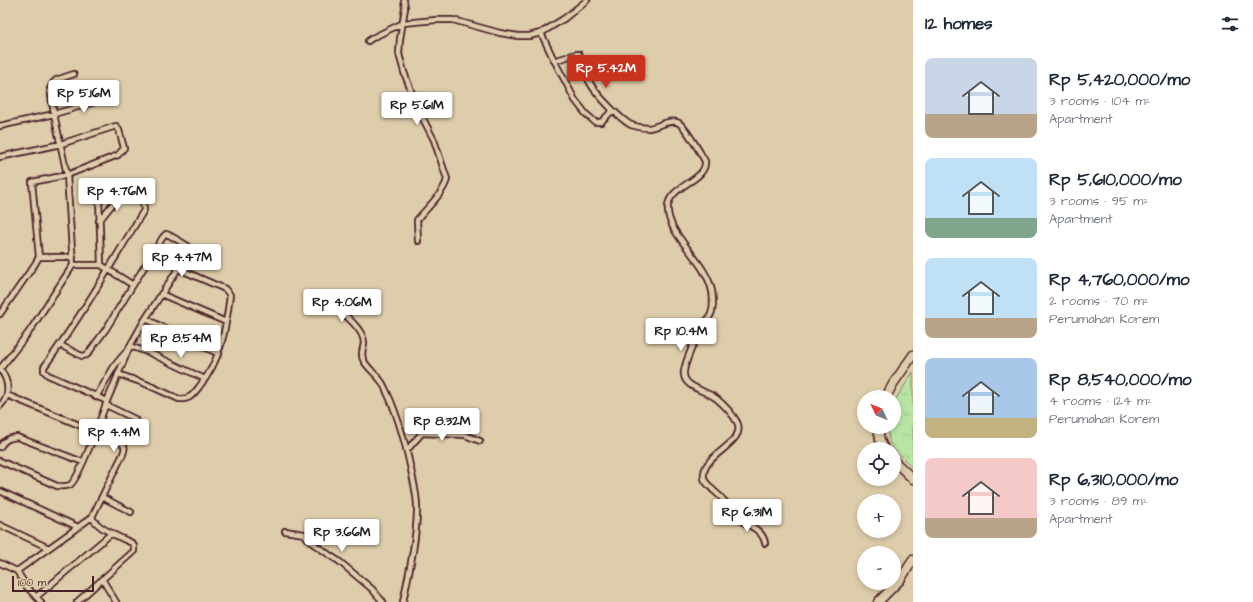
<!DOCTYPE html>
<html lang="en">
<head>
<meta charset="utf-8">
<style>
	body { margin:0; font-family:"Architects Daughter",sans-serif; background:#f6f6f7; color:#1f2937; height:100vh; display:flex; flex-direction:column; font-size:15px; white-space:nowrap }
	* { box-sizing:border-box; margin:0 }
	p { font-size:13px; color:#747a83 }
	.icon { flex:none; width:22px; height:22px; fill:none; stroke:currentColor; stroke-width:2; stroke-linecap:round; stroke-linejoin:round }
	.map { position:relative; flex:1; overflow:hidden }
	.sheet { display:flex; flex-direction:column; background:#fff; width:340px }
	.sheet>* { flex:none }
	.needle { width:26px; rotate:313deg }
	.fabs { position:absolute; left:857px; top:390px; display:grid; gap:8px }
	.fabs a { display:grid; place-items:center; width:44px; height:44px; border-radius:50%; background:#fff; box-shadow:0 2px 6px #0003; font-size:20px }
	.scale { position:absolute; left:12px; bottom:10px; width:82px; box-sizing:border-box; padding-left:4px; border:2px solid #4a1f2b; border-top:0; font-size:11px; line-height:14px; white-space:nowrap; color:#4a1f2b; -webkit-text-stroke:3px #decdaa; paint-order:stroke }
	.price { position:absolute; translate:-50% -34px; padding:0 9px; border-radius:4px; background:#fff; color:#222; font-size:13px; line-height:26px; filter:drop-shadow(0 1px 2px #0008) }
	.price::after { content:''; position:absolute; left:50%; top:24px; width:12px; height:9px; margin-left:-6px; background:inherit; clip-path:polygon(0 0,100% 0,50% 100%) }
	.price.selected { background:#c8321e; color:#fff }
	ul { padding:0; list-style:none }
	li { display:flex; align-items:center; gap:12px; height:100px; padding:0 12px }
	li span { display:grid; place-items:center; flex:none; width:112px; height:80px; border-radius:8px; color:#555 }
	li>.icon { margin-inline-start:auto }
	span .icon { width:48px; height:48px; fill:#fffc; stroke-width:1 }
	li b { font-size:17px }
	h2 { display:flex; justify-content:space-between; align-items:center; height:48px; padding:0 12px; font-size:17px }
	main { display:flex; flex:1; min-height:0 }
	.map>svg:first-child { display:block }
	.grass { fill:url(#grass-tufts); stroke:#818268 }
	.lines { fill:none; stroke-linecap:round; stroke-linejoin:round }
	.minor-casing { stroke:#4a1f2b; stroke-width:8 }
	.trunk-casing { stroke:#4a1f2b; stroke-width:11 }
	.minor { stroke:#decdaa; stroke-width:4.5 }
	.trunk { stroke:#decdaa; stroke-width:8 }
</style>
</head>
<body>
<main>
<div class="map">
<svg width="913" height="602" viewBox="0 0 913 602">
	<defs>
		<pattern id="grass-tufts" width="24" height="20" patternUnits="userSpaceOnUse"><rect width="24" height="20" fill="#b8e5a4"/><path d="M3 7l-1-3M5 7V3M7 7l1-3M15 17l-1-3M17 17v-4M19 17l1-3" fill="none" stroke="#a0c48d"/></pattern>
	</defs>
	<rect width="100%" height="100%" fill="#decdaa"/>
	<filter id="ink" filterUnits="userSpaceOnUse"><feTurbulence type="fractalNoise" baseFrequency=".025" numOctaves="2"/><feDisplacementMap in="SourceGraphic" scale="8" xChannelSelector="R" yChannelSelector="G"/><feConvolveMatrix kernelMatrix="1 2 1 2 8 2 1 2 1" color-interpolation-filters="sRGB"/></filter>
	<g filter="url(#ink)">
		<!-- grass -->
		<path class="grass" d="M913 372V468L890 445 887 428 894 427V402Z"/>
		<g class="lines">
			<defs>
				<path id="minor" d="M404 0 405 8 400 39 399 54 404 72 418 109 434 140 447 179C444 193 426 209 417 220L418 241
					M587 0 565 18 541 33 553 58 554 60H557L576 54H579C584 63 585 74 590 83 596 94 620 119 631 125 637 127 644 128 649 128 658 127 671 118 679 123 688 130 699 151 705 161 707 181 670 185 668 206 665 234 706 260 712 291 713 298 714 307 711 314 709 319 705 323 703 327 696 337 691 349 687 360 686 364 683 370 684 375 685 388 708 391 717 399 724 405 732 413 737 422 748 444 700 454 704 478 705 483 710 486 713 490 718 494 722 498 726 503 730 508 734 515 740 519 749 526 763 530 765 543
					M368 41 374 37 403 23 436 20H453L500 33 518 36H529L541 33
					M554 60 575 100 586 114 595 122H601L613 110
					M0 126 54 114 109 98
					M0 157 61 144 116 126 119 130 124 148 118 155 67 175 32 182 39 257 35 264 0 314
					M99 221 123 191
					M189 252 202 258 206 257
					M39 257H73
					M101 265 99 197 103 193 133 183 136 186 137 196
					M161 294 226 322
					M334 308C344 313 364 330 364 343 363 349 360 356 364 361 369 370 378 375 383 384 397 411 405 441 411 470 414 484 418 498 417 512 416 543 409 572 403 602
					M146 319 219 354
					M60 345 82 356 87 355 106 329 133 285 101 265H73
					M130 346 150 353 205 379
					M0 369 29 332 73 265 67 175 54 114 50 89 53 83 56 80 74 74
					M0 369C9 381 11 395 0 406
					M118 374 146 384 179 399C189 400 193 395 199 387 221 361 226 328 230 295L225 289 179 269
					M7 395 120 442C126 446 125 449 123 454L92 517C96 528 121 538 132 543L134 546V551L77 602
					M96 397 115 365 126 352
					M107 401 130 346 144 321 189 252 188 246 169 235 166 234 163 237 133 285
					M106 405 135 419
					M422 433 442 413 446 412 460 414
					M0 447C5 439 9 438 17 437L83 462
					M407 450 422 433 465 435 480 441
					M0 461 57 486C61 486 66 487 70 485 79 479 102 415 107 401L48 375 44 371V367C81 317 112 263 144 210 144 199 134 192 123 191
					M0 491 78 527
					M102 497 131 512
					M0 525 49 548
					M285 531 304 534 312 543 340 562 372 589 383 602
					M0 563 17 571 26 586 41 602
					M17 571 92 517
					M102 579 116 602
					M36 597 112 533"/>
				<path id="trunk" d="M886 397 893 384 913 355
					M878 427 880 440 884 449
					M894 461 913 479
					M878 602 900 580 913 560"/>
			</defs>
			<!-- minor casing -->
			<use href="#minor" class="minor-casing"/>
			<!-- trunk casing -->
			<use href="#trunk" class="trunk-casing"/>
			<!-- minor -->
			<use href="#minor" class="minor"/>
			<!-- trunk -->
			<use href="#trunk" class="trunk"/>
		</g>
	</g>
</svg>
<div class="fabs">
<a><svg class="needle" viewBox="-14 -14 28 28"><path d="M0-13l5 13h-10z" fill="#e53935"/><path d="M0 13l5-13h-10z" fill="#747a83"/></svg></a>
<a><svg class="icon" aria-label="locate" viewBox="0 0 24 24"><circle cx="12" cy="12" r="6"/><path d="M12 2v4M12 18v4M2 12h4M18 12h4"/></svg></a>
<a>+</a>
<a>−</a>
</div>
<div class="scale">100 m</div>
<b class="price selected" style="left:606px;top:89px">Rp 5.42M</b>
<b class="price" style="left:84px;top:114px">Rp 5.16M</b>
<b class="price" style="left:417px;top:126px">Rp 5.61M</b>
<b class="price" style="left:117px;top:212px">Rp 4.76M</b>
<b class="price" style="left:182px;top:278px">Rp 4.47M</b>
<b class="price" style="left:342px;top:323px">Rp 4.06M</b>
<b class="price" style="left:681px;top:352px">Rp 10.4M</b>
<b class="price" style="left:181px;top:359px">Rp 8.54M</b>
<b class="price" style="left:442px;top:442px">Rp 8.32M</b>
<b class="price" style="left:114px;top:453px">Rp 4.4M</b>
<b class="price" style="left:747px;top:533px">Rp 6.31M</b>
<b class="price" style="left:342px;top:553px">Rp 3.66M</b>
</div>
<section class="sheet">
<h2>12 homes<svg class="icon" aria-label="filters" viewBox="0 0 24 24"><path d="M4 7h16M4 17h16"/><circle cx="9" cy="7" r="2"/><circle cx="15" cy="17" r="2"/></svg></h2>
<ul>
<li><span style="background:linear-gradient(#c9d6e8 70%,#b9a48a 0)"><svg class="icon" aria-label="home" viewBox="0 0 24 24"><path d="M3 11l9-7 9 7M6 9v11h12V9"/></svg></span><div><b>Rp 5,420,000/mo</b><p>3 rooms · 104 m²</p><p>Apartment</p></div></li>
<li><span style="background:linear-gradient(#bfe0f5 75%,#7fa58c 0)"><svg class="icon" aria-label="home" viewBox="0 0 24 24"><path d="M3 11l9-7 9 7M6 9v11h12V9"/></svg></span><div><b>Rp 5,610,000/mo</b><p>3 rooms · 95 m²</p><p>Apartment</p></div></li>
<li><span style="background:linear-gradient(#bfe0f5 75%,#b9a48a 0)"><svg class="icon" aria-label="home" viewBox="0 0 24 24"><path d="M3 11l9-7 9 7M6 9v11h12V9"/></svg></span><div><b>Rp 4,760,000/mo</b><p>2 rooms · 70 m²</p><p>Perumahan Korem</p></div></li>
<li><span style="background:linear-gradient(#a9c7e8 75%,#c2b280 0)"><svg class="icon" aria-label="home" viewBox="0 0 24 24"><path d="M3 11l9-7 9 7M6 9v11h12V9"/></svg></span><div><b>Rp 8,540,000/mo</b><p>4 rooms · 124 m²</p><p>Perumahan Korem</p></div></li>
<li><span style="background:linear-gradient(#f6c9c9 75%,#b9a48a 0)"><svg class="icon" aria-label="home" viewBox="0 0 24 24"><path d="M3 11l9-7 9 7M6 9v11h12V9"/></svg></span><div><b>Rp 6,310,000/mo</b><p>3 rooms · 89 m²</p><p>Apartment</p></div></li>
</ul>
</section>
</main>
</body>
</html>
